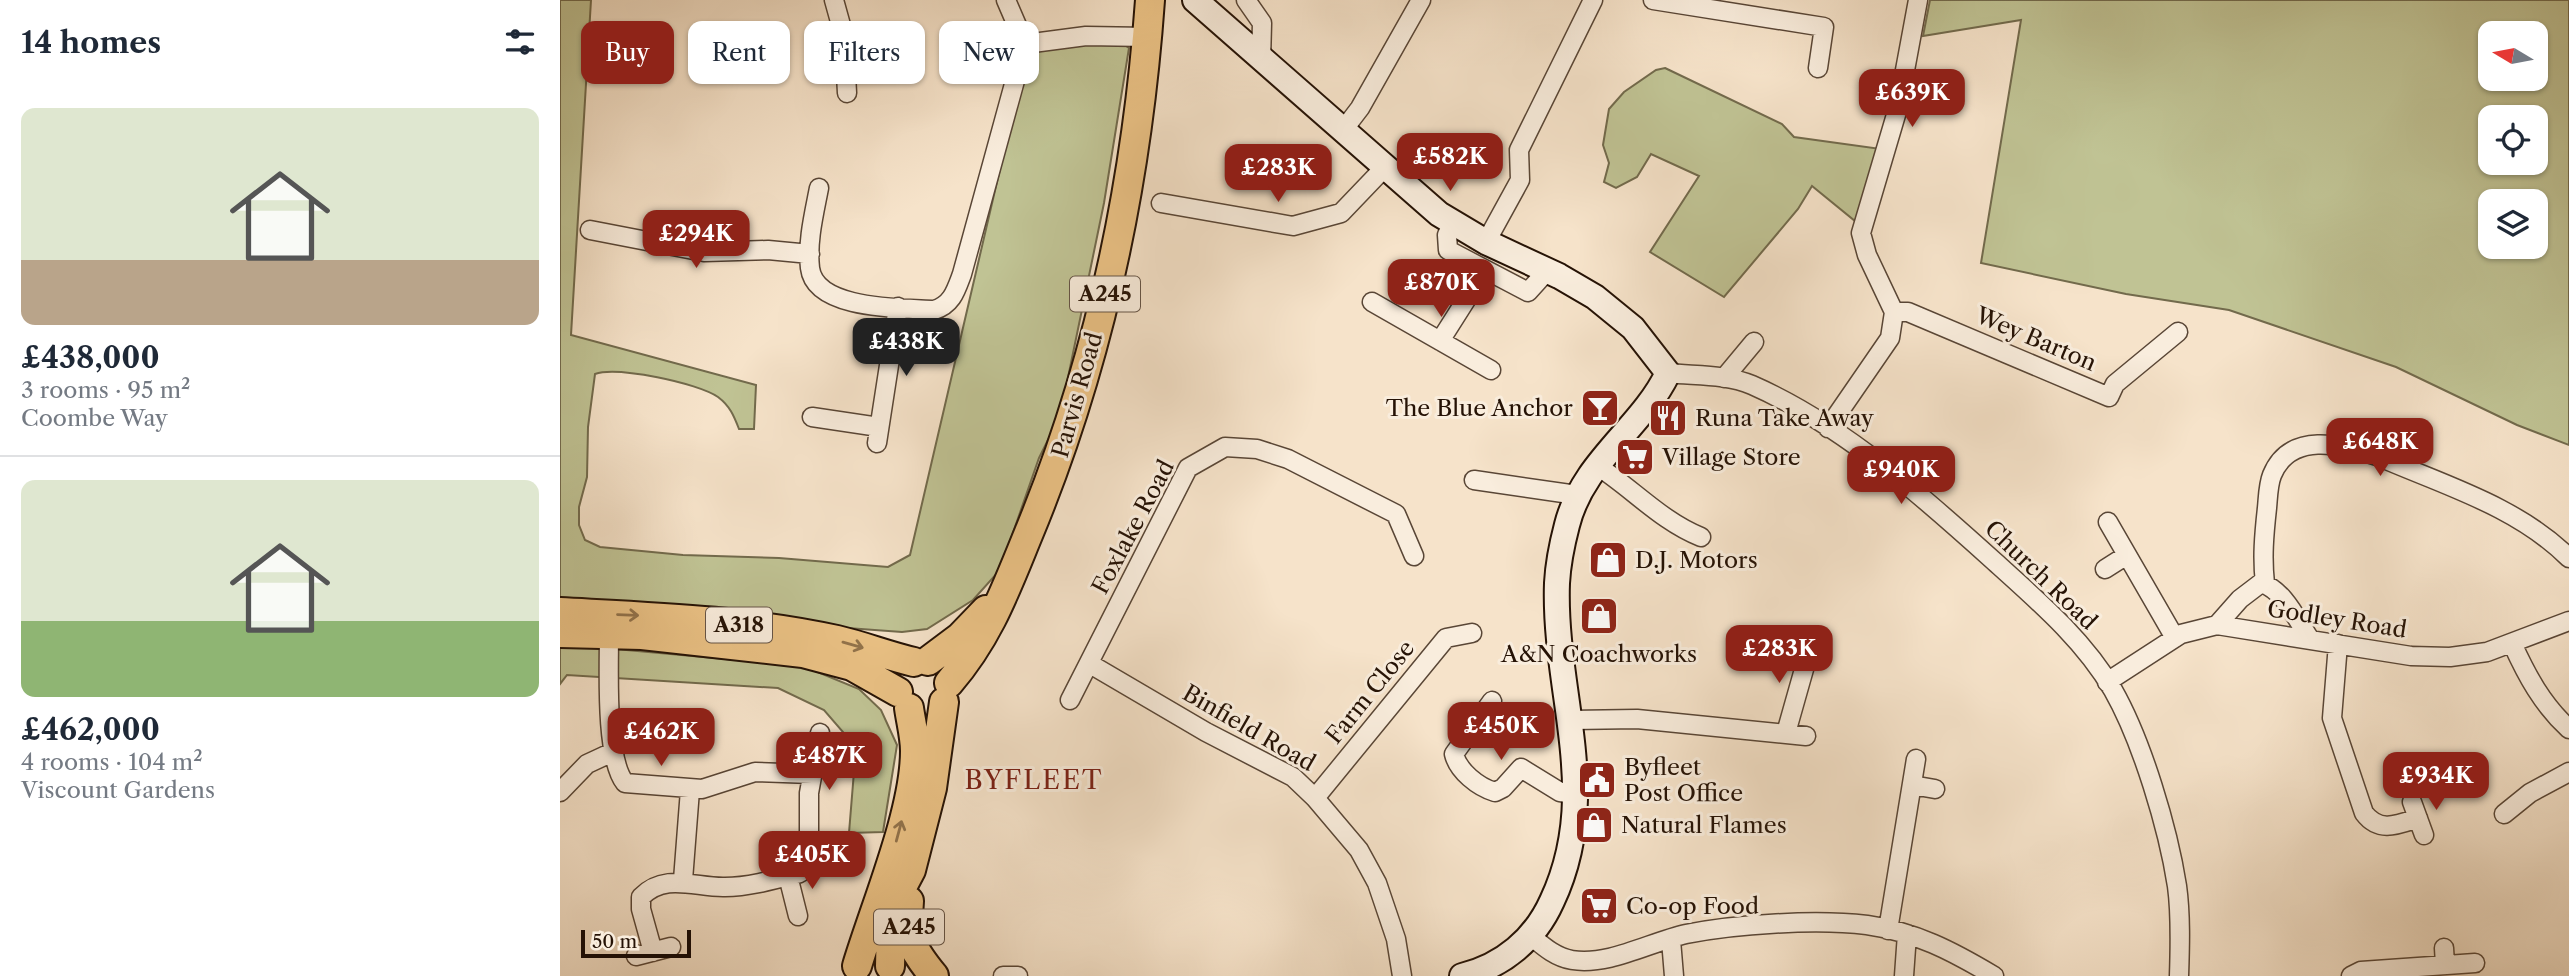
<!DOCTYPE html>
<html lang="en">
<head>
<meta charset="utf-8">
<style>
	body { margin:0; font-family:"Libre Caslon Text",serif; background:#f2f2f3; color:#1f2937; height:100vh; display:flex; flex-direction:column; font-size:26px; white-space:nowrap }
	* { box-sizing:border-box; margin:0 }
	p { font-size:23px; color:#747a83 }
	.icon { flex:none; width:38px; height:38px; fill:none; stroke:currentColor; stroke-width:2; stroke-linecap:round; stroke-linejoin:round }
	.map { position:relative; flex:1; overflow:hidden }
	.details { display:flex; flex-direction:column; background:#fff; width:560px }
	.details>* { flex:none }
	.guide { position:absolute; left:21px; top:21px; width:665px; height:63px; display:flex; gap:14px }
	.needle { width:46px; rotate:280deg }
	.fabs { position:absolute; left:1918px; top:21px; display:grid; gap:14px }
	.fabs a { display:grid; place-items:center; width:70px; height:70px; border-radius:14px; background:#fff; box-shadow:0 2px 5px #0004; font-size:35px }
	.scale { position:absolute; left:21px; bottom:18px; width:110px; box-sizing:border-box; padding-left:7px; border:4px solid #251205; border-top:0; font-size:19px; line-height:24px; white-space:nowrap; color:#251205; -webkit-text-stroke:5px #f9eddd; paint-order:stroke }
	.price { position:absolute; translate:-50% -60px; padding:0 16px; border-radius:14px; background:#8f2418; color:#fff; font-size:23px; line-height:46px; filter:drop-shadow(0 2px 4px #0008) }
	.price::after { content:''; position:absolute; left:50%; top:42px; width:21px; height:16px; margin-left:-10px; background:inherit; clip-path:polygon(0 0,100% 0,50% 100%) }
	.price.current { background:#222; color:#fff }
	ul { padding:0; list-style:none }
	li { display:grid; align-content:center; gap:14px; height:371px; padding:0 21px }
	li+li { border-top:2px solid #e0e1e3 }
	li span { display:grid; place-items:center; height:217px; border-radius:14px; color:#555 }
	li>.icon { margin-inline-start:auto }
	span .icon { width:126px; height:126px; fill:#fffc; stroke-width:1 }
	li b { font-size:30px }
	h2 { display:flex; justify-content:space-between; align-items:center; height:84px; padding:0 21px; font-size:30px }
	.pill { padding:0 24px; border-radius:14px; background:#fff; box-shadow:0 2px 5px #0004; font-size:24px; line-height:63px }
	.pill.current { background:#8f2418; color:#fff }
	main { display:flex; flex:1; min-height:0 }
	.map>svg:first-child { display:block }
	.green { fill:#c0c394; stroke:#726a4c; stroke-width:2; fill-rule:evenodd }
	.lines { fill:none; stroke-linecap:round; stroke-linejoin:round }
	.street-casing { stroke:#594636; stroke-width:21 }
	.secondary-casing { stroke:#251205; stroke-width:28 }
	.primary-casing { stroke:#251205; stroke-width:32 }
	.street { stroke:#f9eddd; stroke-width:18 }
	.secondary { stroke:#f9eddd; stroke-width:24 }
	.primary { stroke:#ebc285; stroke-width:28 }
	.oneway { stroke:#92734b }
	.labels { text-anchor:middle; stroke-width:6; stroke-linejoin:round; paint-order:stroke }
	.shield { fill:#f9eddd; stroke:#655446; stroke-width:2 }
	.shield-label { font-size:21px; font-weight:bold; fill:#251205 }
	.street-label { font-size:23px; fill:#251205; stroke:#f9eddd }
	.poi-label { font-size:23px; fill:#251205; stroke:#f9eddd; text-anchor:start }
	.quarter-label { font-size:26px; letter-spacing:2px; fill:#7a1f14; stroke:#f9eddd }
</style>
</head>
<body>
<main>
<section class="details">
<h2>14 homes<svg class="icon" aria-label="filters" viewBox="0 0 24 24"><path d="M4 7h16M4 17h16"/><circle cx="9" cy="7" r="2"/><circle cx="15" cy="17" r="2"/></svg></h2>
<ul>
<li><span style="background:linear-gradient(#dfe7d0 70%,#b9a48a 0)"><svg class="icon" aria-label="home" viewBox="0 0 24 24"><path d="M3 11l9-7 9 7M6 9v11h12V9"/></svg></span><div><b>£438,000</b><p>3 rooms · 95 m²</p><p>Coombe Way</p></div></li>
<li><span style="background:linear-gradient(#dfe7d0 65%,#8fb573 0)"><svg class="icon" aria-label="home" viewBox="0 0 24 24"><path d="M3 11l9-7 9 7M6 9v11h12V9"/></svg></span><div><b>£462,000</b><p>4 rooms · 104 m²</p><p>Viscount Gardens</p></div></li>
</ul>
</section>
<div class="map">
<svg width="2009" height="976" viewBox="0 0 2009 976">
	<rect width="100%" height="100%" fill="#f6e3ca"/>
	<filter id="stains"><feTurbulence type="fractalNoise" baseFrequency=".00286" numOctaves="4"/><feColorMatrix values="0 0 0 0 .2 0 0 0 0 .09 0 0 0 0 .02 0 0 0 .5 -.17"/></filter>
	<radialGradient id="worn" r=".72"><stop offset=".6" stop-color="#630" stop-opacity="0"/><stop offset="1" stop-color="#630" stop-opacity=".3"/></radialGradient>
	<!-- green -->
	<path class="green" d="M0 0H31L11 335 196 385 194 429H179C174 416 170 406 158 397 138 383 57 366 35 374L28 427 27 477 19 507V525L25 540 40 547 123 555 219 558 328 567 350 555 468 49 557 40 569 48 544 203 505 392 497 422 479 458 440 570 413 600 367 629 342 632 0 607Z
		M1370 0H2009V445L1957 425 1836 367 1669 310 1566 294 1421 263 1461 20 1363 36ZM1930 33H1976V79H1930ZM1930 117H1976V163H1930ZM1930 201H1976V247H1930Z
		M1105 68 1222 124 1234 137 1321 149 1295 221 1252 186 1238 209 1164 297 1090 252 1139 176 1091 154 1077 177 1056 188 1044 182 1049 163 1043 145 1049 109 1064 92 1096 70Z
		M0 644 243 666 299 689 321 710 337 745 323 832 289 833 296 747 264 710 218 688 7 675 0 684Z"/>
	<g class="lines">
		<defs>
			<path id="street" d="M274 0 284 36 287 93
				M446 0 465 44
				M686 0 702 23 701 61
				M1093 0 1264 27 1258 68
				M465 44 526 36 588 37
				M784 129 800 108 861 0
				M259 188C254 214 247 242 250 268 255 310 341 308 374 310 392 305 396 290 402 274L465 44
				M601 203 733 226 781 213 826 166
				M892 224 887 235 888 250 968 292 987 271
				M30 230 144 252 208 250 250 254
				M926 242 960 180 959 150 1033 0
				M812 302 931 370
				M1334 312H1348L1549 397 1555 384 1618 332
				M880 341 925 270
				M1108 373C1135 376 1166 374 1192 385 1283 425 1362 496 1435 562 1477 600 1524 640 1553 690 1582 741 1608 828 1617 886 1621 915 1620 947 1619 976
				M1164 378 1194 342
				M252 417 319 427
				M1268 428 1330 338 1334 312 1307 255 1301 233 1338 108 1358 0
				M317 443 338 307
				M1036 465C1072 488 1101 521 1141 537
				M914 480 1017 495
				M1548 522 1615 638
				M1545 569 1567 555
				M1705 584C1702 558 1704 535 1707 508 1708 498 1708 485 1712 475 1730 431 1781 444 1817 456 1883 485 1957 506 2009 558
				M1657 625 1680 599 1701 583C1724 590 1737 620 1750 639
				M49 635C49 669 45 758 65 783L142 789 195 772 252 774
				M1952 643C1967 676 1982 704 2009 729
				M1778 644 1772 718 1804 813C1819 833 1837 825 1858 818
				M530 664 646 732 733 777 755 798 799 850 817 883 836 939 842 976
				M1547 682 1621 634 1657 625 1851 656 1890 657 1927 652 2009 621
				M510 700 628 468 665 447 697 449 728 459 836 514 854 556
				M932 701 894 754C898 771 918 787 935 792L943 788 961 768 1000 792 1015 794
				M1012 720 1077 719 1246 736
				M1226 733 1250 648
				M1352 785 1375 789
				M0 792 27 764 55 751
				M755 798 886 638 912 633
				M1852 802 1864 835
				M1944 814 1970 793 2009 772
				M249 849V793L260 733
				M228 876 238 916
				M123 880 130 790
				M1328 930 1356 759
				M971 936C983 946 995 957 1012 960 1049 966 1090 942 1126 934 1176 924 1256 919 1307 925 1356 932 1392 951 1434 976
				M1111 940 1114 976
				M1884 948 1885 965
				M93 952 81 909V897C105 872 136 888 165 887 189 887 217 879 240 873
				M76 956 111 947
				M443 976H458
				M1344 976 1347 934
				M1791 976 1801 971 1915 963"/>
			<path id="secondary" d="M635 0 879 214 926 242 999 276 1035 297 1073 328 1108 373C1081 429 1023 461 1007 525 1002 544 998 564 997 583 993 693 1043 793 992 901 975 939 943 966 902 976"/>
			<path id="primary" d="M0 612C92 617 187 620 277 640 303 646 328 656 354 662
				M0 633 82 635 243 653 292 666 338 692
				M368 661 400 637 426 610
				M389 683C429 636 445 591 468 535 539 364 577 184 590 0
				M349 901C346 938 351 948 374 976
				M297 966C315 906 355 812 355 751 355 737 351 722 349 708
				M330 966 331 924 341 889 351 870 372 788 384 702"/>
		</defs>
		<!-- street casing -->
		<use href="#street" class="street-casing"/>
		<!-- secondary casing -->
		<use href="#secondary" class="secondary-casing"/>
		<!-- primary casing -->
		<use href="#primary" class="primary-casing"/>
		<!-- street -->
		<use href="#street" class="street"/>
		<!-- secondary -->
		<use href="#secondary" class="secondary"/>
		<!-- primary -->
		<use href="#primary" class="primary"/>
	</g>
	<!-- one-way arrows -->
	<defs><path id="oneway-shaft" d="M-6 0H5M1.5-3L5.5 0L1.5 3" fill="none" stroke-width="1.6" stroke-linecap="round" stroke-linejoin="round" transform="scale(1.75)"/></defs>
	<g class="oneway">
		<use href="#oneway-shaft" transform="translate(68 615) rotate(2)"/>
		<use href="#oneway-shaft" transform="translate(293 645) rotate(16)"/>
		<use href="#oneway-shaft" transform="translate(339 831) rotate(-75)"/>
	</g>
	<!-- icons -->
	<defs>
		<symbol id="bar-square" viewBox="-11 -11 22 22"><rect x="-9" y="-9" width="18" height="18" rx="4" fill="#8f2418" stroke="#f9eddd"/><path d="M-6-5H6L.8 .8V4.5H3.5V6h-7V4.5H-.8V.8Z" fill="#fff"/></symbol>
		<symbol id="restaurant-square" viewBox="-11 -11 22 22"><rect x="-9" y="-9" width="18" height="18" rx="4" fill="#8f2418" stroke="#f9eddd"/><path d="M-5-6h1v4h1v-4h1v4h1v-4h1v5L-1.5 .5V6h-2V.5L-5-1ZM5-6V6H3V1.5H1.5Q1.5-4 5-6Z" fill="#fff"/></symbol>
		<symbol id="supermarket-square" viewBox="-11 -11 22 22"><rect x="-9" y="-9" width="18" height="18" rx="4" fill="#8f2418" stroke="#f9eddd"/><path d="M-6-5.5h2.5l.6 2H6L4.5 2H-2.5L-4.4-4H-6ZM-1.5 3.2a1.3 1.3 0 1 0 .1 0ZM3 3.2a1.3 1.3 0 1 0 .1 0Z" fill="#fff"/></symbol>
		<symbol id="shop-square" viewBox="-11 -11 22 22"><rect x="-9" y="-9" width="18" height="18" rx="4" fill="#8f2418" stroke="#f9eddd"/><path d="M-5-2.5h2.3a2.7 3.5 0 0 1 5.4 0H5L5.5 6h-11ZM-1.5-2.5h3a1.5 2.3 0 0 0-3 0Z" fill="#fff"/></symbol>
		<symbol id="civic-square" viewBox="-11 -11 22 22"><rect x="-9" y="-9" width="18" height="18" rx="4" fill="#8f2418" stroke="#f9eddd"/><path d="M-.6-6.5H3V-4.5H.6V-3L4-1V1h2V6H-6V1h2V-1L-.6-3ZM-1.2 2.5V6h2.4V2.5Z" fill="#fff"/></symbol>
	</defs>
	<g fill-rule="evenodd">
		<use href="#bar-square" x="1018" y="386" width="44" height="44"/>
		<use href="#restaurant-square" x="1086" y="396" width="44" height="44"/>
		<use href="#supermarket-square" x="1053" y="435" width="44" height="44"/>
		<use href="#shop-square" x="1026" y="538" width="44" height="44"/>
		<use href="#shop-square" x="1017" y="594" width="44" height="44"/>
		<use href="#civic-square" x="1015" y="758" width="44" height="44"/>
		<use href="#shop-square" x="1012" y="803" width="44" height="44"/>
		<use href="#supermarket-square" x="1017" y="884" width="44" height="44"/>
	</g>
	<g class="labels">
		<!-- shield labels -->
		<g class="shield">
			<rect x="510" y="276.5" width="70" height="35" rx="5"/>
			<rect x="146" y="607.5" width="66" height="35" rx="5"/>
			<rect x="314" y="909.5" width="70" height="35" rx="5"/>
		</g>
		<g class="shield-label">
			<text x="545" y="301">A245</text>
			<text x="179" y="632">A318</text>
			<text x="349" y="934">A245</text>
		</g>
		<!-- street labels -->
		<g class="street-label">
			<text transform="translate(1476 339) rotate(23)" y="8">Wey Barton</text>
			<text transform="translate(517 395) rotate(-74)" y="8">Parvis Road</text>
			<text transform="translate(573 527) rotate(-62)" y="8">Foxlake Road</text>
			<text transform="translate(1481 575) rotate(44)" y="8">Church Road</text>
			<text transform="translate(1777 619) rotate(9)" y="8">Godley Road</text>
			<text transform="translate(810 692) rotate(-51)" y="8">Farm Close</text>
			<text transform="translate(689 728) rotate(30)" y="8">Binfield Road</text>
		</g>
		<!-- poi labels -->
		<g class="poi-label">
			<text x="1013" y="416" text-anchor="end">The Blue Anchor</text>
			<text x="1135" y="426">Runa Take Away</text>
			<text x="1102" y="465">Village Store</text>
			<text x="1075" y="568">D.J. Motors</text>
			<text x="1039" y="662" text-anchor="middle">A&amp;N Coachworks</text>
			<text x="1064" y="775">Byfleet<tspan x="1064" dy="26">Post Office</tspan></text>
			<text x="1061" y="833">Natural Flames</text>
			<text x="1066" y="914">Co-op Food</text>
		</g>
		<!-- quarter labels -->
		<g class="quarter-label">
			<text x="474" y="789">BYFLEET</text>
		</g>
	</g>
	<rect width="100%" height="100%" filter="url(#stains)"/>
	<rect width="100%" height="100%" fill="url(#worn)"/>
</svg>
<div class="fabs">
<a><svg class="needle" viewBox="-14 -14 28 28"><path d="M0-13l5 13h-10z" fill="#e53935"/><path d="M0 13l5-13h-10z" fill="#747a83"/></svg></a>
<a><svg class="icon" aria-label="locate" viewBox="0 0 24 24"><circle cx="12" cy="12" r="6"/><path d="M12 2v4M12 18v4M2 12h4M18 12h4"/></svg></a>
<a><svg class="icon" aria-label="layers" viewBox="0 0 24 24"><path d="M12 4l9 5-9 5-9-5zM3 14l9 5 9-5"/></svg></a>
</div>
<div class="scale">50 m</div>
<b class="price" style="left:1352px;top:129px">£639K</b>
<b class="price" style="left:890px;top:193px">£582K</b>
<b class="price" style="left:718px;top:204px">£283K</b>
<b class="price" style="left:136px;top:270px">£294K</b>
<b class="price" style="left:881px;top:319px">£870K</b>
<b class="price current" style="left:346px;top:378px">£438K</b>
<b class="price" style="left:1820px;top:478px">£648K</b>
<b class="price" style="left:1341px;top:506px">£940K</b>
<b class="price" style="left:1219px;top:685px">£283K</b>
<b class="price" style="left:941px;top:762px">£450K</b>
<b class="price" style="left:101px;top:768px">£462K</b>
<b class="price" style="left:269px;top:792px">£487K</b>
<b class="price" style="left:1876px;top:812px">£934K</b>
<b class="price" style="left:252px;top:891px">£405K</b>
<div class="guide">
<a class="pill current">Buy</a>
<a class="pill">Rent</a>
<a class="pill">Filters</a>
<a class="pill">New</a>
</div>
</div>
</main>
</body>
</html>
